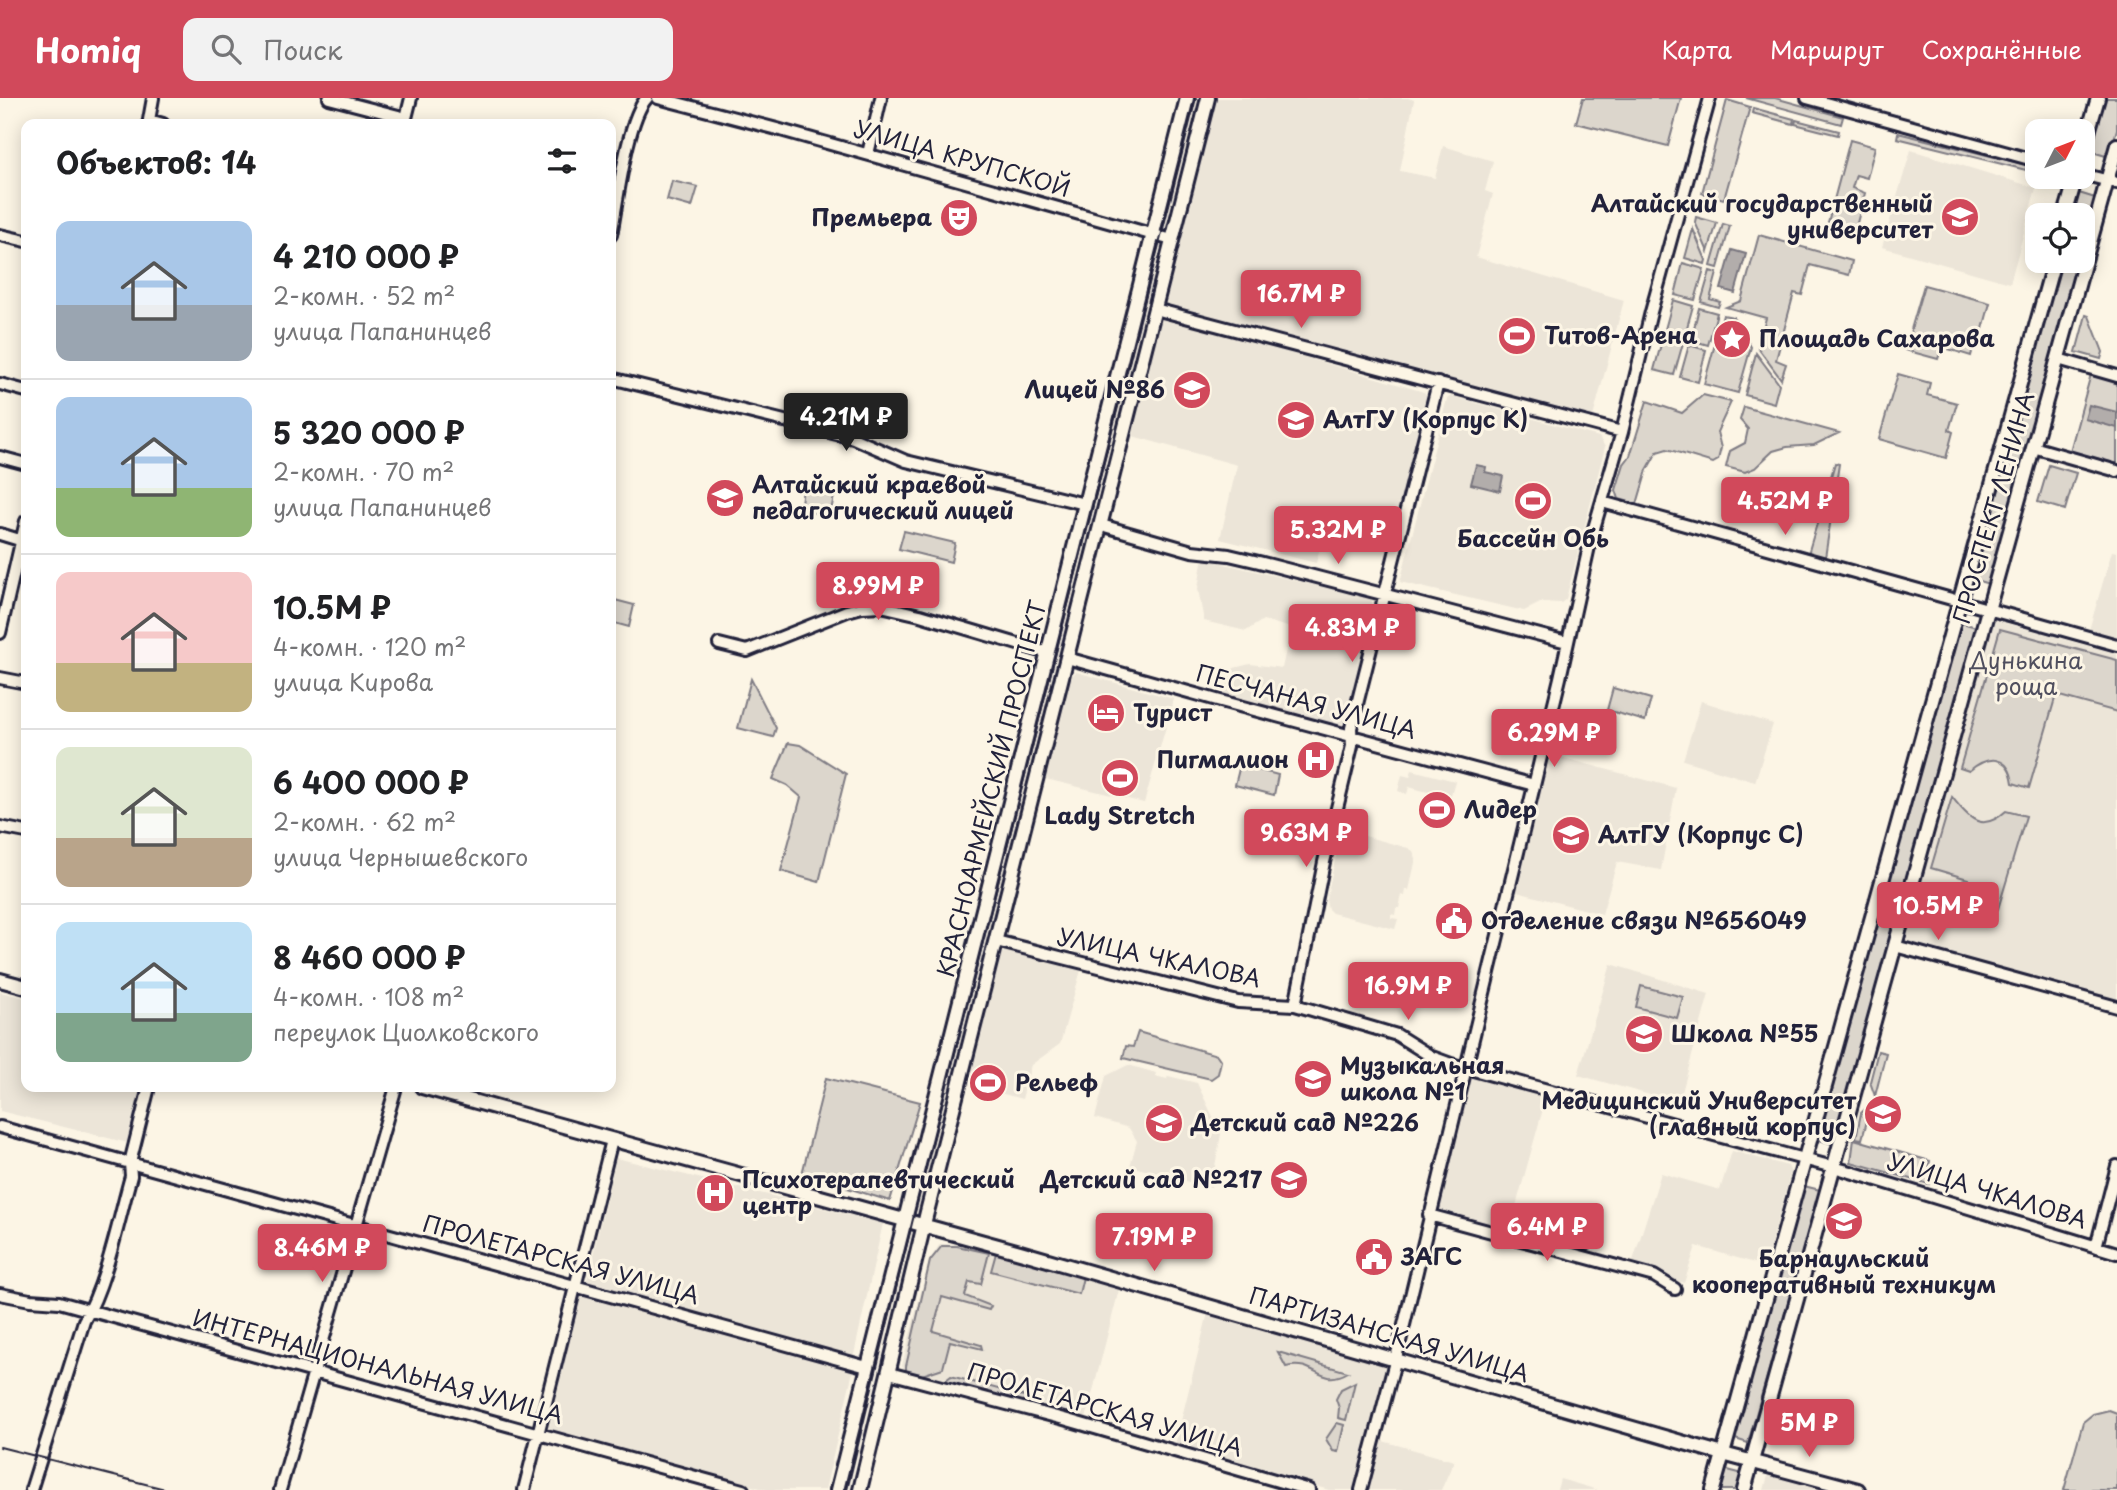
<!DOCTYPE html>
<html lang="ru">
<head>
<meta charset="utf-8">
<style>
	body { margin:0; font-family:"Playpen Sans",sans-serif; background:#f2f2f2; color:#202124; height:100vh; display:flex; flex-direction:column; font-size:26px; white-space:nowrap }
	* { box-sizing:border-box; margin:0 }
	p { font-size:23px; color:#757577 }
	.icon { flex:none; width:38px; height:38px; fill:none; stroke:currentColor; stroke-width:2; stroke-linecap:round; stroke-linejoin:round }
	.map { position:relative; flex:1; overflow:hidden }
	.details { position:absolute; left:21px; top:21px; width:595px; height:973px; display:flex; flex-direction:column; background:#fff; border-radius:14px; box-shadow:0 4px 18px #0003 }
	.details>* { flex:none }
	.needle { width:46px; rotate:48deg }
	.tools { position:absolute; left:2025px; top:21px; display:grid; gap:14px }
	.tools a { display:grid; place-items:center; width:70px; height:70px; border-radius:14px; background:#fff; box-shadow:0 4px 18px #0003; font-size:35px }
	.price { position:absolute; translate:-50% -60px; padding:0 16px; border-radius:7px; background:#d1495b; color:#fff; font-size:23px; line-height:46px; filter:drop-shadow(0 2px 4px #0008) }
	.price::after { content:''; position:absolute; left:50%; top:42px; width:21px; height:16px; margin-left:-10px; background:inherit; clip-path:polygon(0 0,100% 0,50% 100%) }
	.price.on { background:#222; color:#fff }
	ul { padding:0; list-style:none }
	li { display:flex; align-items:center; gap:21px; height:175px; padding:0 35px }
	li+li { border-top:2px solid #e0e0e0 }
	li span { display:grid; place-items:center; flex:none; width:196px; height:140px; border-radius:14px; color:#555 }
	li>.icon { margin-inline-start:auto }
	span .icon { width:84px; height:84px; fill:#fffc; stroke-width:1 }
	li b { font-size:30px }
	h2 { display:flex; justify-content:space-between; align-items:center; height:84px; padding:0 35px; font-size:30px }
	header { display:flex; align-items:center; gap:42px; box-sizing:border-box; height:98px; padding:0 35px; background:#d1495b; color:#fff }
	header strong { font-size:33px }
	nav { display:flex; gap:38px; margin-inline-start:auto; font-size:24px }
	.search { width:490px; height:63px; background:#f2f2f2; display:flex; align-items:center; gap:18px; box-sizing:border-box; padding:0 24px; border-radius:14px; color:#757577; font-size:26px }
	.map>svg:first-child { display:block }
	.built { fill:#ece5d8 }
	.green { fill:#dcd6cc; stroke:#7f7c84; stroke-width:2 }
	.water { fill:#b2adab; stroke:#78757e; stroke-width:2 }
	.lines { fill:none; stroke-linecap:round; stroke-linejoin:round }
	.minor-casing { stroke:#22223b; stroke-width:16 }
	.major-casing { stroke:#22223b; stroke-width:18 }
	.minor { stroke:#fcf5e5; stroke-width:10 }
	.major { stroke:#fcf5e5; stroke-width:12 }
	.tram { stroke:#22223b; stroke-width:2 }
	.labels { text-anchor:middle; stroke-width:6; stroke-linejoin:round; paint-order:stroke }
	.street-label { font-size:23px; fill:#22223b; stroke:#fcf5e5 }
	.poi-label { font-size:23px; font-weight:bold; fill:#22223b; stroke:#fcf5e5; text-anchor:start }
	.park-label { font-size:23px; fill:#504f5f; stroke:#fcf5e5 }
</style>
</head>
<body>
<header>
<strong>Homiq</strong>
<div class="search"><svg class="icon" aria-label="search" viewBox="0 0 24 24"><circle cx="10" cy="10" r="6"/><path d="M15 15l6 6"/></svg>Поиск</div>
<nav><a>Карта</a><a>Маршрут</a><a>Сохранённые</a></nav>
</header>
<div class="map">
<svg width="2117" height="1392" viewBox="0 0 2117 1392">
	<rect width="100%" height="100%" fill="#fcf5e5"/>
	<filter id="ink" filterUnits="userSpaceOnUse"><feTurbulence type="fractalNoise" baseFrequency=".0143" numOctaves="2"/><feDisplacementMap in="SourceGraphic" scale="14" xChannelSelector="R" yChannelSelector="G"/><feConvolveMatrix kernelMatrix="1 2 1 2 8 2 1 2 1" color-interpolation-filters="sRGB"/></filter>
	<g filter="url(#ink)">
		<!-- built -->
		<path class="built" d="M1215 0H1408L1414 2 1400 73 1435 80 1443 48 1493 63 1485 93 1493 96 1476 159 1624 202 1593 319 1165 210 1161 204Z
			M1911 52 2036 90 2010 185 1882 149Z
			M1165 218 1424 294 1429 301 1394 434 1328 418 1316 465 1220 441 1237 367 1129 337 1157 222Z
			M1451 298 1599 339 1605 349 1566 501 1561 505 1542 504 1524 513 1400 484 1447 301Z
			M2112 453 2117 454V540L2089 532Z
			M1208 462 1370 500 1375 510 1345 623 1338 631 1222 601 1228 581 1234 570 1250 566 1282 570 1291 530 1263 522 1246 533 1204 523 1198 491 1202 464Z
			M1994 522 2117 556V905L1901 847Z
			M1076 574 1174 601 1144 705 1042 680 1070 579Z
			M1701 603 1773 626 1755 684 1683 662Z
			M1549 656 1676 690 1661 772 1617 764 1602 816 1513 793Z
			M1412 672 1455 683 1450 700 1409 689 1407 696 1398 693 1402 677 1410 679Z
			M1350 734 1408 750 1413 753 1416 760 1409 792 1406 791 1405 798 1402 797 1399 810H1396L1395 817 1391 816V820L1398 821 1395 831 1332 815 1328 811 1326 802 1339 745 1345 736Z
			M1005 853 1081 872 1060 946 1031 967 1022 1001 967 986 998 858Z
			M1611 866 1709 896 1679 1005 1578 977Z
			M0 894 26 900V989H142L128 1045 0 1013Z
			M1128 967 1156 975 1155 978 1167 981 1168 978 1197 985 1221 1036 1211 1090 1130 1068 1137 1043 1129 1030 1095 1020 1106 978Z
			M1474 978 1546 1000 1509 1133 1440 1115 1435 1108 1467 984Z
			M1732 1053 1788 1068 1791 1074 1765 1168 1696 1148 1684 1185 1631 1169 1661 1075 1720 1092Z
			M616 1060 883 1125 853 1261 586 1186Z
			M940 1146 958 1147 999 1154 1120 1188 1085 1324 905 1273 902 1268 929 1163Z
			M581 1195 853 1273 825 1392H767L548 1332Z
			M1208 1215 1382 1263 1387 1272 1355 1392H1329L1175 1347Z
			M1379 1342 1454 1363 1441 1392H1366Z
			M1769 1374 1833 1392H1764Z
			M1560 1381 1598 1392H1557Z"/>
		<!-- green -->
		<path class="green" d="M1583 0H1681L1668 48 1576 25Z
			M1746 0H1775L1843 19 1841 26Z
			M2104 0H2117V31L2109 59 2089 53Z
			M1727 2 1750 9 1724 101 1702 95Z
			M1753 10 1794 21 1793 26 1752 15Z
			M1796 22 1839 33 1838 37 1795 26Z
			M1898 35 2027 67 2026 72 1897 40Z
			M1850 42 1875 49 1867 80 1856 77 1852 90 1865 95 1854 136 1827 128Z
			M672 83 698 89 692 109 667 102Z
			M2079 95 2095 100 2083 146 2082 117H2073Z
			M1696 119 1717 125 1708 154 1695 124Z
			M1723 126 1730 128 1718 170 1711 168Z
			M1693 131 1706 162 1705 166 1685 160Z
			M1759 137 1852 163 1849 177 1810 167 1802 197 1794 195 1776 262 1786 266 1781 281 1758 250 1766 220 1726 209 1741 203Z
			M2060 163H2078L1989 486 1972 481Z
			M1683 165 1704 171 1695 202 1675 197Z
			M1710 173 1717 175 1710 201 1720 204 1718 209 1701 204Z
			M1924 187 1990 205 1983 231H1978L1971 258 1942 249 1938 261 1905 252Z
			M1673 202 1693 208 1684 240 1664 235Z
			M1699 210 1717 215 1708 247 1691 242Z
			M1723 217 1733 219 1751 249 1738 295 1704 286Z
			M2086 217 2089 218 2103 254 2101 261 2076 254Z
			M1663 239 1683 245 1674 277 1654 272Z
			M1689 247 1706 252 1698 284 1680 279Z
			M1756 255 1779 286 1774 305 1745 297Z
			M1898 276 1930 285 1927 297 1957 305 1949 332 1953 334 1946 360 1879 341Z
			M2091 276 2117 283V366L2070 353Z
			M1703 297 1731 304 1717 334 1721 350 1718 362 1713 365 1667 351 1657 354 1647 372 1637 406 1619 401 1616 392 1624 366 1630 358 1647 303 1682 315Z
			M1744 309 1839 335 1814 347 1787 349 1773 353 1755 370 1745 374 1726 369 1730 353 1745 345 1748 331 1740 322Z
			M1835 365 1839 366 1825 460 1808 456Z
			M2049 367 2076 375 2065 412 2038 404Z
			M803 391 834 398 830 418 800 412Z
			M904 433 955 445 951 464 899 451Z
			M611 501 634 507 629 529 611 524Z
			M1959 524 1976 529 1833 1046 1816 1041Z
			M2000 531 2117 562V614L2056 597 2029 690 2013 685C2009 656 1988 657 1969 673L1960 670Z
			M751 581 776 630 773 639 738 630Z
			M1613 590 1651 601 1645 623 1607 612Z
			M788 645 800 647 846 676 819 784 781 773 801 699 787 687 773 681Z
			M1240 667 1278 677 1274 697 1235 687Z
			M1952 699C1969 720 1981 736 2006 713L2026 718 1998 811 1996 812 1977 806 1972 799 1965 796 1968 781 1931 770Z
			M1641 888 1683 899 1677 920 1636 909Z
			M1138 934 1217 957 1221 963 1218 976 1211 981 1123 960 1126 948 1133 949Z
			M1878 953 1886 955 1875 998 1870 984Z
			M826 980 920 1004 890 1103 802 1076Z
			M1872 1005 1862 1041 1856 1040 1861 1015Z
			M1854 1041 1930 1063 1927 1076 1932 1077 1929 1086 1851 1064Z
			M1804 1088 1820 1092 1748 1345 1732 1340Z
			M942 1148H957L989 1155 981 1186 969 1184 965 1198 991 1208 989 1212 942 1199 933 1233 981 1247 982 1251 950 1243 943 1270 922 1277 906 1273V1268L930 1163Z
			M996 1155 1083 1179 1079 1196 991 1173Z
			M1278 1254 1348 1274C1320 1291 1316 1261 1286 1269Z
			M951 1278 1034 1301 1032 1308 948 1285 946 1282Z
			M1355 1284 1346 1322 1338 1320 1339 1310 1336 1301 1341 1291Z
			M2109 1312 2117 1315V1392H2064L2083 1324 2093 1316Z
			M1337 1325 1344 1327 1338 1354 1333 1353 1326 1341Z
			M1724 1371 1743 1376 1738 1392H1718Z"/>
		<!-- water -->
		<path class="water" d="M1732 152 1746 156 1735 195 1721 191Z
			M2089 307 2117 314V330L2085 321Z
			M1476 367 1486 369 1485 374 1503 378 1500 393 1471 386Z"/>
		<g class="lines">
			<defs>
				<path id="minor" d="M153 0 149 22 163 26
					M329 0 406 20
					M658 0 777 31 1172 142
					M1807 0 2037 63
					M405 24 411 0
					M868 56 881 0
					M2082 76 2117 85
					M0 137 26 143
					M611 137C617 107 627 20 647 0
					M1155 211 1622 334
					M2058 261 2117 278
					M611 280 853 340 906 363 1085 406
					M0 286 26 293
					M2033 349 2117 373
					M0 359 26 366
					M1602 404 2117 547
					M1101 427 1192 453 1229 457 1259 464 1567 544
					M0 436 26 444
					M0 535 26 423
					M719 546 747 553 847 513 862 509 881 508 920 517 1048 555
					M1067 560 1217 602 1534 687
					M0 580 26 585
					M0 729 26 734
					M996 843 1238 904 1295 907 1397 937 1432 959 1451 966 1844 1072 2117 1155
					M1895 848 2117 909
					M1295 907 1324 764 1352 648 1351 630 1438 285
					M0 1029 867 1269
					M1429 1117 1654 1178 1675 1191
					M2096 1149 2117 1068
					M0 1196 30 1202 59 1204 743 1392
					M889 1275 1064 1321 1309 1392
					M31 1392 84 1223C106 1187 119 1120 131 1078L130 1065 149 989
					M280 1392 396 989
					M524 1392 612 1042
					M1361 1392 1396 1260 1560 580 1590 444 1622 334 1651 214 1710 0"/>
				<path id="major" d="M2082 55 2098 0
					M2065 117 2076 79
					M0 882 26 889
					M422 989 1020 1154 1723 1356 1858 1392
					M837 1392 1187 0
					M860 1392 927 1114 1208 0
					M1713 1392 2054 163
					M1744 1392 2117 47"/>
			</defs>
			<!-- minor casing -->
			<use href="#minor" class="minor-casing"/>
			<!-- major casing -->
			<use href="#major" class="major-casing"/>
			<!-- minor -->
			<use href="#minor" class="minor"/>
			<!-- major -->
			<use href="#major" class="major"/>
			<!-- tram -->
			<path class="tram" d="M0 1349 169 1392
				M847 1392 912 1125 1196 0"/>
		</g>
	</g>
	<!-- icons -->
	<defs>
		<symbol id="university-disc" viewBox="-11 -11 22 22"><circle r="9.5" fill="#d1495b" stroke="#fcf5e5"/><path d="M0-5L7-2L0 1L-7-2ZM-4 1L0 2.5L4 1V4Q0 6-4 4Z" fill="#fff"/></symbol>
		<symbol id="theatre-disc" viewBox="-11 -11 22 22"><circle r="9.5" fill="#d1495b" stroke="#fcf5e5"/><path d="M-5-5.5Q0-4 5-5.5V0Q5 5 0 6Q-5 5-5 0ZM-3.3-2.5H-1v1.5H-3.3ZM1-2.5H3.3v1.5H1ZM-2.8 1Q0 5.5 2.8 1Z" fill="#fff"/></symbol>
		<symbol id="stadium-disc" viewBox="-11 -11 22 22"><circle r="9.5" fill="#d1495b" stroke="#fcf5e5"/><path d="M0-5a6.5 5 0 1 0 0 10a6.5 5 0 1 0 0-10ZM-3.5-1.8h7v3.6h-7Z" fill="#fff"/></symbol>
		<symbol id="sight-disc" viewBox="-11 -11 22 22"><circle r="9.5" fill="#d1495b" stroke="#fcf5e5"/><path d="M0-6L1.8-2.2L6-1.7L2.9 1.2L3.7 5.4L0 3.3L-3.7 5.4L-2.9 1.2L-6-1.7L-1.8-2.2Z" fill="#fff"/></symbol>
		<symbol id="school-disc" viewBox="-11 -11 22 22"><circle r="9.5" fill="#d1495b" stroke="#fcf5e5"/><path d="M0-5L7-2L0 1L-7-2ZM-4 1L0 2.5L4 1V4Q0 6-4 4Z" fill="#fff"/></symbol>
		<symbol id="hotel-disc" viewBox="-11 -11 22 22"><circle r="9.5" fill="#d1495b" stroke="#fcf5e5"/><path d="M-6-4.5h1.5V1H6V5H4.5V3h-9V5H-6ZM-4 0a1.8 1.8 0 1 1 3.6 0ZM.5 0V-2.5h3Q6-2.5 6 0Z" fill="#fff"/></symbol>
		<symbol id="hospital-disc" viewBox="-11 -11 22 22"><circle r="9.5" fill="#d1495b" stroke="#fcf5e5"/><path d="M-5-5h3v3.5h4V-5h3V5h-3V1.5h-4V5h-3Z" fill="#fff"/></symbol>
		<symbol id="civic-disc" viewBox="-11 -11 22 22"><circle r="9.5" fill="#d1495b" stroke="#fcf5e5"/><path d="M-.6-6.5H3V-4.5H.6V-3L4-1V1h2V6H-6V1h2V-1L-.6-3ZM-1.2 2.5V6h2.4V2.5Z" fill="#fff"/></symbol>
	</defs>
	<g fill-rule="evenodd">
		<use href="#university-disc" x="1938" y="97" width="44" height="44"/>
		<use href="#theatre-disc" x="937" y="98" width="44" height="44"/>
		<use href="#stadium-disc" x="1495" y="216" width="44" height="44"/>
		<use href="#sight-disc" x="1710" y="219" width="44" height="44"/>
		<use href="#school-disc" x="1170" y="270" width="44" height="44"/>
		<use href="#university-disc" x="1274" y="300" width="44" height="44"/>
		<use href="#school-disc" x="703" y="378" width="44" height="44"/>
		<use href="#stadium-disc" x="1511" y="381" width="44" height="44"/>
		<use href="#hotel-disc" x="1084" y="593" width="44" height="44"/>
		<use href="#hospital-disc" x="1294" y="640" width="44" height="44"/>
		<use href="#stadium-disc" x="1098" y="658" width="44" height="44"/>
		<use href="#stadium-disc" x="1415" y="690" width="44" height="44"/>
		<use href="#university-disc" x="1549" y="715" width="44" height="44"/>
		<use href="#civic-disc" x="1432" y="801" width="44" height="44"/>
		<use href="#school-disc" x="1622" y="914" width="44" height="44"/>
		<use href="#school-disc" x="1291" y="959" width="44" height="44"/>
		<use href="#stadium-disc" x="966" y="963" width="44" height="44"/>
		<use href="#university-disc" x="1861" y="994" width="44" height="44"/>
		<use href="#school-disc" x="1142" y="1003" width="44" height="44"/>
		<use href="#school-disc" x="1267" y="1060" width="44" height="44"/>
		<use href="#hospital-disc" x="693" y="1073" width="44" height="44"/>
		<use href="#university-disc" x="1822" y="1101" width="44" height="44"/>
		<use href="#civic-disc" x="1352" y="1137" width="44" height="44"/>
	</g>
	<g class="labels">
		<!-- street labels -->
		<g class="street-label">
			<text transform="translate(962 61) rotate(16)" y="8">УЛИЦА КРУПСКОЙ</text>
			<text transform="translate(1994 410) rotate(-74)" y="8">ПРОСПЕКТ ЛЕНИНА</text>
			<text transform="translate(1306 604) rotate(15)" y="8">ПЕСЧАНАЯ УЛИЦА</text>
			<text transform="translate(992 691) rotate(-76)" y="8">КРАСНОАРМЕЙСКИЙ ПРОСПЕКТ</text>
			<text transform="translate(1159 860) rotate(12)" y="8">УЛИЦА ЧКАЛОВА</text>
			<text transform="translate(1987 1093) rotate(17)" y="8">УЛИЦА ЧКАЛОВА</text>
			<text transform="translate(561 1162) rotate(15)" y="8">ПРОЛЕТАРСКАЯ УЛИЦА</text>
			<text transform="translate(1389 1237) rotate(16)" y="8">ПАРТИЗАНСКАЯ УЛИЦА</text>
			<text transform="translate(378 1269) rotate(15)" y="8">ИНТЕРНАЦИОНАЛЬНАЯ УЛИЦА</text>
			<text transform="translate(1105 1312) rotate(16)" y="8">ПРОЛЕТАРСКАЯ УЛИЦА</text>
		</g>
		<!-- poi labels -->
		<g class="poi-label">
			<text x="1933" y="114" text-anchor="end">Алтайский государственный<tspan x="1933" dy="26">университет</tspan></text>
			<text x="932" y="128" text-anchor="end">Премьера</text>
			<text x="1544" y="246">Титов-Арена</text>
			<text x="1759" y="249">Площадь Сахарова</text>
			<text x="1165" y="300" text-anchor="end">Лицей №86</text>
			<text x="1323" y="330">АлтГУ (Корпус К)</text>
			<text x="752" y="395">Алтайский краевой<tspan x="752" dy="26">педагогический лицей</tspan></text>
			<text x="1533" y="449" text-anchor="middle">Бассейн Обь</text>
			<text x="1133" y="623">Турист</text>
			<text x="1289" y="670" text-anchor="end">Пигмалион</text>
			<text x="1464" y="720">Лидер</text>
			<text x="1120" y="726" text-anchor="middle">Lady Stretch</text>
			<text x="1598" y="745">АлтГУ (Корпус С)</text>
			<text x="1481" y="831">Отделение связи №656049</text>
			<text x="1671" y="944">Школа №55</text>
			<text x="1340" y="976">Музыкальная<tspan x="1340" dy="26">школа №1</tspan></text>
			<text x="1015" y="993">Рельеф</text>
			<text x="1856" y="1011" text-anchor="end">Медицинский Университет<tspan x="1856" dy="26">(главный корпус)</tspan></text>
			<text x="1191" y="1033">Детский сад №226</text>
			<text x="742" y="1090">Психотерапевтический<tspan x="742" dy="26">центр</tspan></text>
			<text x="1262" y="1090" text-anchor="end">Детский сад №217</text>
			<text x="1401" y="1167">ЗАГС</text>
			<text x="1844" y="1169" text-anchor="middle">Барнаульский<tspan x="1844" dy="26">кооперативный техникум</tspan></text>
		</g>
		<!-- park labels -->
		<g class="park-label">
			<text x="2026" y="571">Дунькина<tspan x="2026" dy="26">роща</tspan></text>
		</g>
	</g>
</svg>
<div class="tools">
<a><svg class="needle" viewBox="-14 -14 28 28"><path d="M0-13l5 13h-10z" fill="#e53935"/><path d="M0 13l5-13h-10z" fill="#757577"/></svg></a>
<a><svg class="icon" aria-label="locate" viewBox="0 0 24 24"><circle cx="12" cy="12" r="6"/><path d="M12 2v4M12 18v4M2 12h4M18 12h4"/></svg></a>
</div>
<b class="price" style="left:1301px;top:232px">16.7M ₽</b>
<b class="price on" style="left:846px;top:355px">4.21M ₽</b>
<b class="price" style="left:1785px;top:439px">4.52M ₽</b>
<b class="price" style="left:1338px;top:468px">5.32M ₽</b>
<b class="price" style="left:878px;top:524px">8.99M ₽</b>
<b class="price" style="left:1352px;top:566px">4.83M ₽</b>
<b class="price" style="left:1554px;top:671px">6.29M ₽</b>
<b class="price" style="left:1306px;top:771px">9.63M ₽</b>
<b class="price" style="left:1938px;top:844px">10.5M ₽</b>
<b class="price" style="left:1408px;top:924px">16.9M ₽</b>
<b class="price" style="left:1547px;top:1165px">6.4M ₽</b>
<b class="price" style="left:1154px;top:1175px">7.19M ₽</b>
<b class="price" style="left:322px;top:1186px">8.46M ₽</b>
<b class="price" style="left:1809px;top:1361px">5M ₽</b>
<section class="details">
<h2>Объектов: 14<svg class="icon" aria-label="filters" viewBox="0 0 24 24"><path d="M4 7h16M4 17h16"/><circle cx="9" cy="7" r="2"/><circle cx="15" cy="17" r="2"/></svg></h2>
<ul>
<li><span style="background:linear-gradient(#a9c7e8 60%,#9aa5b1 0)"><svg class="icon" aria-label="home" viewBox="0 0 24 24"><path d="M3 11l9-7 9 7M6 9v11h12V9"/></svg></span><div><b>4 210 000 ₽</b><p>2-комн. · 52 m²</p><p>улица Папанинцев</p></div></li>
<li><span style="background:linear-gradient(#a9c7e8 65%,#8fb573 0)"><svg class="icon" aria-label="home" viewBox="0 0 24 24"><path d="M3 11l9-7 9 7M6 9v11h12V9"/></svg></span><div><b>5 320 000 ₽</b><p>2-комн. · 70 m²</p><p>улица Папанинцев</p></div></li>
<li><span style="background:linear-gradient(#f6c9c9 65%,#c2b280 0)"><svg class="icon" aria-label="home" viewBox="0 0 24 24"><path d="M3 11l9-7 9 7M6 9v11h12V9"/></svg></span><div><b>10.5M ₽</b><p>4-комн. · 120 m²</p><p>улица Кирова</p></div></li>
<li><span style="background:linear-gradient(#dfe7d0 65%,#b9a48a 0)"><svg class="icon" aria-label="home" viewBox="0 0 24 24"><path d="M3 11l9-7 9 7M6 9v11h12V9"/></svg></span><div><b>6 400 000 ₽</b><p>2-комн. · 62 m²</p><p>улица Чернышевского</p></div></li>
<li><span style="background:linear-gradient(#bfe0f5 65%,#7fa58c 0)"><svg class="icon" aria-label="home" viewBox="0 0 24 24"><path d="M3 11l9-7 9 7M6 9v11h12V9"/></svg></span><div><b>8 460 000 ₽</b><p>4-комн. · 108 m²</p><p>переулок Циолковского</p></div></li>
</ul>
</section>
</div>
</body>
</html>
